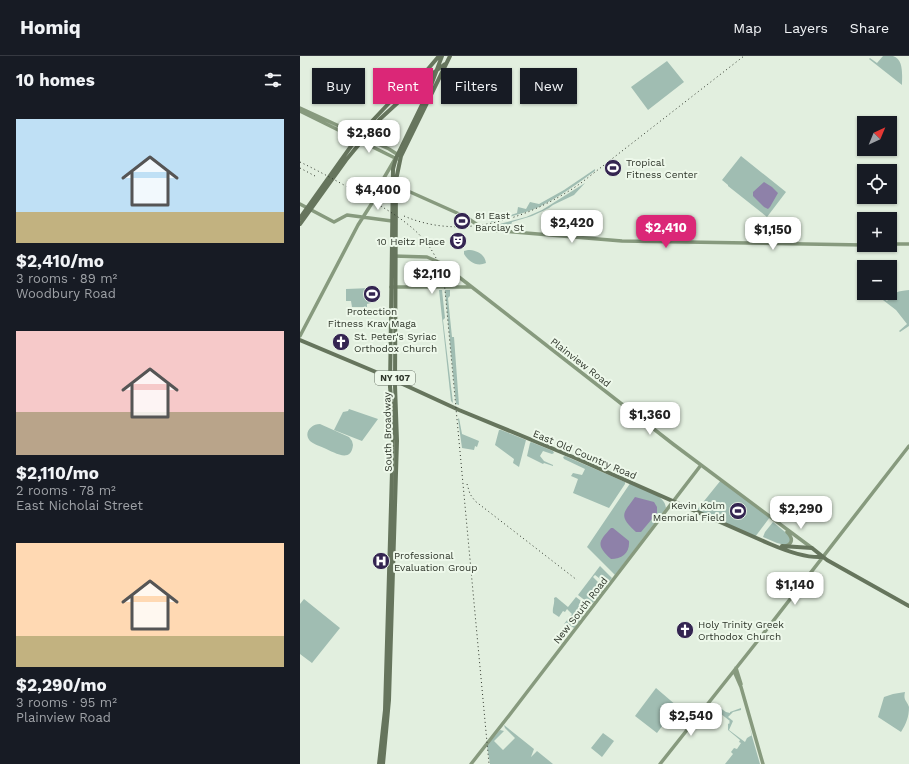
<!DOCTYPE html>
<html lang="en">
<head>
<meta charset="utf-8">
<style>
	body { margin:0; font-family:"Work Sans",sans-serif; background:#242831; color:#f1f3f6; height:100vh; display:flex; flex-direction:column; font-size:15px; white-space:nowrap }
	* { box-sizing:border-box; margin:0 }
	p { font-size:13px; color:#9ea1a6 }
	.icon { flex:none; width:22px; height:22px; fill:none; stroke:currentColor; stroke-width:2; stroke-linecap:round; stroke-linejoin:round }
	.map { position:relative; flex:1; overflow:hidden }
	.details { display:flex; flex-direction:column; background:#171b24; width:300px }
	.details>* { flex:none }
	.banner { position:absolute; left:12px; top:12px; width:380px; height:36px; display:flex; gap:8px }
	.needle { width:26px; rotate:44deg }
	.buttons { position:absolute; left:557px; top:60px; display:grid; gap:8px }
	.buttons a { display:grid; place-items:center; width:40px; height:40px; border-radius:0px; background:#171b24; box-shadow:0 1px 3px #0004; font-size:20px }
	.price { position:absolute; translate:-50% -34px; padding:0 9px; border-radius:8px; background:#fff; color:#222; font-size:13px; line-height:26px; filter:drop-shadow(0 1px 2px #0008) }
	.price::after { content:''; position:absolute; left:50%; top:24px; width:12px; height:9px; margin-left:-6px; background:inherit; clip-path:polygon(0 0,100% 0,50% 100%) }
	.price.selected { background:#db2777; color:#fff }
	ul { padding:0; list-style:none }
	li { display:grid; align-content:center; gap:8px; height:212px; padding:0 16px }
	li span { display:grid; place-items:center; height:124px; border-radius:0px; color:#555 }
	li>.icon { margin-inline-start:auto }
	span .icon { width:72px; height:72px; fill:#fffc; stroke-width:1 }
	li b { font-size:17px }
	h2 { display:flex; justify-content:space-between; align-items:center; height:48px; padding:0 16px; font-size:17px }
	.chip { padding:0 14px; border-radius:0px; background:#171b24; box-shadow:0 1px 3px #0004; font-size:14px; line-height:36px }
	.chip.selected { background:#db2777; color:#fff }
	header { display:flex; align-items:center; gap:24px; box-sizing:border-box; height:56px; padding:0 20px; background:#171b24; border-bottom:1px solid #363941 }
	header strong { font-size:19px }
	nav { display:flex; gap:22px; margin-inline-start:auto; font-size:14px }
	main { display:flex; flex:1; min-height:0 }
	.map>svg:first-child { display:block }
	.green { fill:#a0bdb2 }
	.water { fill:#8e81a9 }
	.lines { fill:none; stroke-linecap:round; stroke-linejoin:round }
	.secondary { stroke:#879a7e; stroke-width:3.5 }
	.primary { stroke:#66755d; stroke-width:4 }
	.rail { stroke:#2e352a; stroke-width:1; stroke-dasharray:1 3; stroke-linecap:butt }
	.labels { text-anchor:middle; stroke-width:4; stroke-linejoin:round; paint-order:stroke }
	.shield { fill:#edf8ea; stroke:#677064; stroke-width:1 }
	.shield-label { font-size:9px; font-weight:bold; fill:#2e352a }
	.poi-label { font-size:10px; fill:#2e352a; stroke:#edf8ea; text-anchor:start }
	.street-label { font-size:10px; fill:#2e352a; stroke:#edf8ea }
</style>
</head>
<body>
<header>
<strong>Homiq</strong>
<nav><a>Map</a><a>Layers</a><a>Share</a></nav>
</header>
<main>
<section class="details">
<h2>10 homes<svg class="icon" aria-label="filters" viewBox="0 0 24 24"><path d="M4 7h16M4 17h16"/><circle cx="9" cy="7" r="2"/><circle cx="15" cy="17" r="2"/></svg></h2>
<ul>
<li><span style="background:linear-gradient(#bfe0f5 75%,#c2b280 0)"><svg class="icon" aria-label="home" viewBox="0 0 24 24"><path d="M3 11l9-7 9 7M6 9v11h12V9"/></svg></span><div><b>$2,410/mo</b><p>3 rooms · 89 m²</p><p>Woodbury Road</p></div></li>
<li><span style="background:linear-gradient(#f6c9c9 65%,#b9a48a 0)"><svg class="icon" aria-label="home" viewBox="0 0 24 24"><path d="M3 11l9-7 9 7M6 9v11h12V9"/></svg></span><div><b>$2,110/mo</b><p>2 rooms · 78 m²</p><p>East Nicholai Street</p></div></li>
<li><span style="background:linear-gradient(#ffd9b3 75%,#c2b280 0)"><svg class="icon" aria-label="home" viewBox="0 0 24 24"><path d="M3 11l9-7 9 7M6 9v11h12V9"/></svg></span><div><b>$2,290/mo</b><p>3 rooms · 95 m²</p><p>Plainview Road</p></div></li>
</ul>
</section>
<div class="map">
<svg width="609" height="708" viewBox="0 0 609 708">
	<rect width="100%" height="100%" fill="#e2efdf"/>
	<!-- green -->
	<path class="green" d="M583 0C586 0 590 0 593 0 604 3 602 20 602 29L569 3 570 2 577 7Z
		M367 5 384 26 348 54 331 31Z
		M441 100 486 136 467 161 428 130V129L422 124Z
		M295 113V115C277 128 259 141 239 151 224 158 207 161 191 166L194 160C202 161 209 160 217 157L218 151 226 153 230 146 239 148 264 134Z
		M285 127 274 139 253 149 249 152 232 160 212 166 210 172 192 170 226 161 242 154Z
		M168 194C176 194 185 198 186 207 177 211 169 206 164 198V195Z
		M71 232V247L67 248V251H52L51 245H46V233Z
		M139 234H142L145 262 143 264 153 347 151 345Z
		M145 234H150V240L148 242 152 281H154L159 349 156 348Z
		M609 234V270L600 276 599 275 607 268 596 254 579 241 580 239 587 245C595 236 597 235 609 234Z
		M49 353 78 363 62 385 34 374 43 356 48 355Z
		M159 362 162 378 179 385 177 391 175 390 174 394 162 392 158 363Z
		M20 368 49 381 52 385 53 389C51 408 34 396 24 392 20 390 13 388 10 385 3 377 11 368 20 368Z
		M199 374H201L226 384 219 411 213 407 214 403 195 389Z
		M231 386 253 395 254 397 252 398 243 395 240 400 244 405 253 409V410L244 407 243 408 227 400 230 387Z
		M265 400 325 426V428L309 452 273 437 278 423 271 420 273 417 282 419 285 413 264 403 263 401Z
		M421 424 470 461 455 481 396 455Z
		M331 426C341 432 365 438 366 452L315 519 287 491Z
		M473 466 490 480V487L485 489 477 487 463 481 465 476Z
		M300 510 312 522 307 528 295 519 293 521 304 532 291 549 278 539Z
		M256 541 268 551 276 541 289 551 274 572 266 567 264 568 272 558 267 553 265 556 263 555 259 561 253 557C252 552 255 548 254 542Z
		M4 543 40 572 12 607 0 598V548Z
		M356 632 377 650 357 677 335 660Z
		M605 636C603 645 607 644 609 651 609 661 606 668 601 676L578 661 584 641 593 638Z
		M413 647 426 656 430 657V656L441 652V654L433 656 428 661 433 665 429 674 445 686 447 682 452 679 449 670 460 708H425L433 698 431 696 434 692 437 693 441 687 439 686 440 684 428 674V668L430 667 429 666 430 665 412 651H410L409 655 408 654Z
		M204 669 234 693 231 701 237 695 253 708H190L187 689 200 674 204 675 194 685 203 694 215 682 205 672Z
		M303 677 314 685 302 701 291 692Z"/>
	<!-- water -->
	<path class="water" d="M464 126 472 131 478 137 470 151 468 153 464 151 453 140V136Z
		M335 441 354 446 357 451V457L341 476H336C318 459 323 458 335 441Z
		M311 472H313L329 485C330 497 322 503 311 503 296 489 298 486 311 472Z"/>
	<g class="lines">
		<!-- secondary -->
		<path class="secondary" d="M0 52 89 93 100 100
			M0 55 97 103
			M71 144 95 103
			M0 148 34 166 47 159 92 165
			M590 188H609
			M93 200 127 201 141 207 373 388 512 492
			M91 231H172
			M0 280 58 169 81 133 85 131H99L166 161 182 172 190 174 322 185 564 189
			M486 490C494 487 492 481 487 476
			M436 612 441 628
			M434 615 441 631 463 708
			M171 708 211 657 401 409
			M360 708 456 587 609 390"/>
		<!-- primary -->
		<path class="primary" d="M0 162 59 79 91 45 128 13 139 0
			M0 168 46 104 80 63 116 30 145 8
			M0 284 83 319 159 354 273 401 470 488C484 494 507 502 522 501
			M482 490 512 492 527 504 609 550
			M79 708 85 654 93 381V360L90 331 93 113 96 102 130 32 142 0
			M83 708 89 644 97 385 95 329 96 124 101 100 150 0"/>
		<!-- rail -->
		<path class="rail" d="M0 106C21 116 42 128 62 139 103 163 139 182 145 234L189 708
			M0 112 15 120
			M88 128 89 126
			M104 160C164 186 232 161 281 127L444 0
			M167 428 170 438 175 445 277 524"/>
	</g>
	<!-- icons -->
	<defs>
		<symbol id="stadium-disc" viewBox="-11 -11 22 22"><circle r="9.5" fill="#342551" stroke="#edf8ea"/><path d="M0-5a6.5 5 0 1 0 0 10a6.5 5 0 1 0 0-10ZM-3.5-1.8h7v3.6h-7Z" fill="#fff"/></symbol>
		<symbol id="theatre-disc" viewBox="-11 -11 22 22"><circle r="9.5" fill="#342551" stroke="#edf8ea"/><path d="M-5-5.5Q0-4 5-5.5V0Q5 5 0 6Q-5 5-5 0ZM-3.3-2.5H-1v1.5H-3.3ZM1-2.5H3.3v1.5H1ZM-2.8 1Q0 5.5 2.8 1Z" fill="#fff"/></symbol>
		<symbol id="church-disc" viewBox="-11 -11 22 22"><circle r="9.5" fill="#342551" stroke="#edf8ea"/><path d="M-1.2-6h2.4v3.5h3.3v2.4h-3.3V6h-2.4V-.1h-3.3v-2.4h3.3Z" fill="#fff"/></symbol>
		<symbol id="hospital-disc" viewBox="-11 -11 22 22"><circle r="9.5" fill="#342551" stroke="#edf8ea"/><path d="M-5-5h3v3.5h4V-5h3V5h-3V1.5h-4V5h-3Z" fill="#fff"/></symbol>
	</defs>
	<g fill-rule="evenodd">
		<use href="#stadium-disc" x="303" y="102" width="20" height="20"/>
		<use href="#stadium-disc" x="152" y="155" width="20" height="20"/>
		<use href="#theatre-disc" x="148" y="175" width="20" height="20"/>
		<use href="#stadium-disc" x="62" y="228" width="20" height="20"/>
		<use href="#church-disc" x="31" y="276" width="20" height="20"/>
		<use href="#stadium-disc" x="428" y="445" width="20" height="20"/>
		<use href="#hospital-disc" x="71" y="495" width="20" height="20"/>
		<use href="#church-disc" x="375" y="564" width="20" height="20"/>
	</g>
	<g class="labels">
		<!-- shield labels -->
		<rect class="shield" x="75" y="315" width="40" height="14" rx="3"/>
		<g class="shield-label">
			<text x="95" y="325">NY 107</text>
		</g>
		<!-- poi labels -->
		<g class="poi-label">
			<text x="326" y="110">Tropical<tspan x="326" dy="12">Fitness Center</tspan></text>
			<text x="175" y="163">81 East<tspan x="175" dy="12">Barclay St</tspan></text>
			<text x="145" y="189" text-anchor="end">10 Heitz Place</text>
			<text x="72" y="259" text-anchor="middle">Protection<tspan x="72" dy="12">Fitness Krav Maga</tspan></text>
			<text x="54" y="284">St. Peter's Syriac<tspan x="54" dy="12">Orthodox Church</tspan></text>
			<text x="425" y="453" text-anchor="end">Kevin Kolm<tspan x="425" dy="12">Memorial Field</tspan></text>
			<text x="94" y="503">Professional<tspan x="94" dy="12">Evaluation Group</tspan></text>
			<text x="398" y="572">Holy Trinity Greek<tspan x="398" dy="12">Orthodox Church</tspan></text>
		</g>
		<!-- street labels -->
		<g class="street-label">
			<text transform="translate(281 306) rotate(38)" y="4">Plainview Road</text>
			<text transform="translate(87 376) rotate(-91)" y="4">South Broadway</text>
			<text transform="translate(285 398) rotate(23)" y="4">East Old Country Road</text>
			<text transform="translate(280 554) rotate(-52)" y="4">New South Road</text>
		</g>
	</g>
</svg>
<div class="buttons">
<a><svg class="needle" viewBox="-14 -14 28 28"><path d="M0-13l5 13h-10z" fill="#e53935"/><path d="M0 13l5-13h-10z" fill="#9ea1a6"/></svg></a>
<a><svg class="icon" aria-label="locate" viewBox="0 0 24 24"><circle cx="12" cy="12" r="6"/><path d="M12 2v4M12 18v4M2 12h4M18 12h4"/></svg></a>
<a>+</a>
<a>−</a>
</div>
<b class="price" style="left:69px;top:98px">$2,860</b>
<b class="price" style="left:78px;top:155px">$4,400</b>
<b class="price" style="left:272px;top:188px">$2,420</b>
<b class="price selected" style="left:366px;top:193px">$2,410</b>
<b class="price" style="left:473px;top:195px">$1,150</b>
<b class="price" style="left:132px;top:239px">$2,110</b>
<b class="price" style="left:350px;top:380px">$1,360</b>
<b class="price" style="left:501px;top:474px">$2,290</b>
<b class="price" style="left:495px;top:550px">$1,140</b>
<b class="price" style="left:391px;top:681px">$2,540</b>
<div class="banner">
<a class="chip">Buy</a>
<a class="chip selected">Rent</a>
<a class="chip">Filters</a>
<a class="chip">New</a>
</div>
</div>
</main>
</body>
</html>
